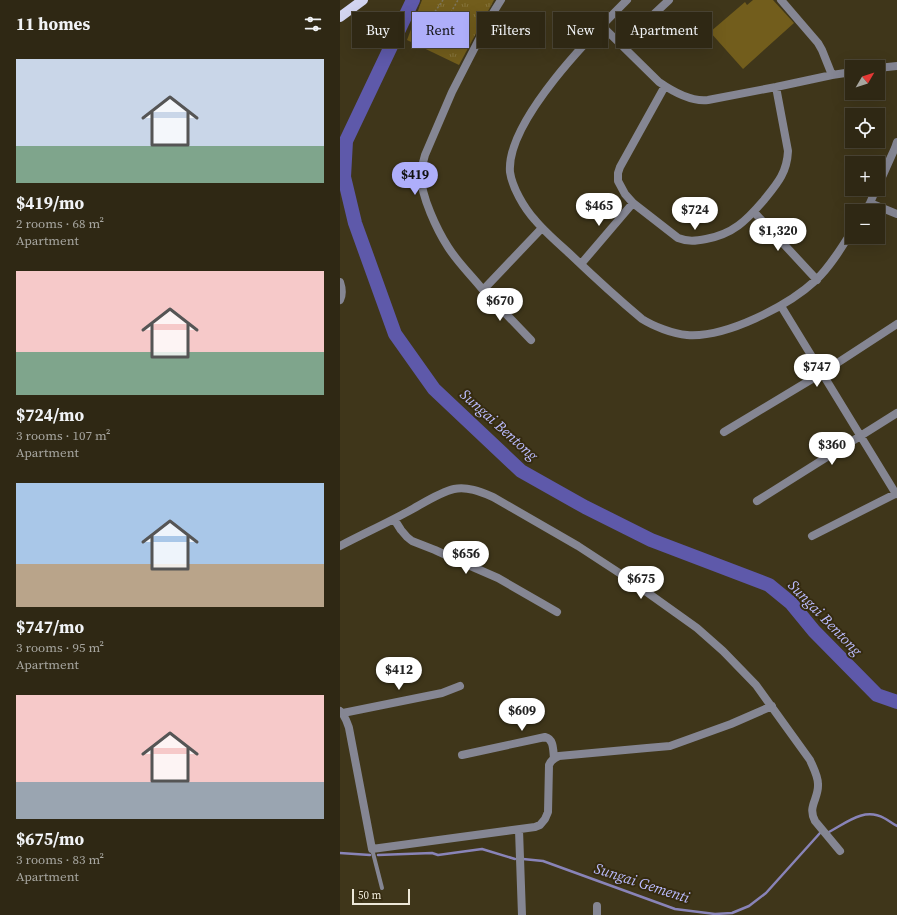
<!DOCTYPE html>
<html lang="en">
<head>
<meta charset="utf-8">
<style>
	body { margin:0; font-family:"Source Serif 4",serif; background:#37301d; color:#f1f3f6; height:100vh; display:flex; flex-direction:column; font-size:15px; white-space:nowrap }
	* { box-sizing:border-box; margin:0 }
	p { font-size:13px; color:#a7a6a0 }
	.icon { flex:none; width:22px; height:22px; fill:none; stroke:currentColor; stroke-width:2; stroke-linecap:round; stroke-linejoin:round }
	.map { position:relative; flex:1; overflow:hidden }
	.details { display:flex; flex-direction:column; background:#2f2814; width:340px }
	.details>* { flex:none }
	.banner { position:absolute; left:12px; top:12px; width:380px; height:36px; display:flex; gap:8px }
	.needle { width:26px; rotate:51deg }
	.controls { position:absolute; left:505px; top:60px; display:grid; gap:8px }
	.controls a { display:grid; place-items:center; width:40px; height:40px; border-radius:0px; background:#2f2814; box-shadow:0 4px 16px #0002,0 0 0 1px #4a4434; font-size:20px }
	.scale { position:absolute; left:12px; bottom:10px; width:58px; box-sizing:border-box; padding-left:4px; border:2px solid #ede8d8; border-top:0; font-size:11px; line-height:14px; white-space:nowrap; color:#ede8d8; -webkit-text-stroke:3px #352b10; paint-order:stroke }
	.price { position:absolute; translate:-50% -34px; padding:0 9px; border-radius:14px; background:#fff; color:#222; font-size:13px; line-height:26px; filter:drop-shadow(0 1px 2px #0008) }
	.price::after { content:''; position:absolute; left:50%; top:24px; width:12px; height:9px; margin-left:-6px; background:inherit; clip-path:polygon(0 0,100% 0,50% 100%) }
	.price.on { background:#aeaefa; color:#111 }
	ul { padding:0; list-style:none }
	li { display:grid; align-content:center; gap:8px; height:212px; padding:0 16px }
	li span { display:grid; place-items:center; height:124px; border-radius:0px; color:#555 }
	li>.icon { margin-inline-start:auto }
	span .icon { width:72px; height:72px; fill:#fffc; stroke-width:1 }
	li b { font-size:17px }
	h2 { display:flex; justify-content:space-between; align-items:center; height:48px; padding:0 16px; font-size:17px }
	.pill { padding:0 14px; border-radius:0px; background:#2f2814; box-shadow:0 4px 16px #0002,0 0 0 1px #4a4434; font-size:14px; line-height:36px }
	.pill.on { background:#aeaefa; color:#111 }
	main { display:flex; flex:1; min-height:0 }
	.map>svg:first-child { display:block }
	.grass { fill:#725d1c }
	.park { fill:url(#park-tufts) }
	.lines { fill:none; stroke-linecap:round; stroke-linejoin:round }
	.stream { stroke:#8984b8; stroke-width:2.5 }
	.river { stroke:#5e59aa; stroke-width:14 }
	.path { stroke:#7d765e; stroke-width:1.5; stroke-dasharray:2 2; stroke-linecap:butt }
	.lane { stroke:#858693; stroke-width:4 }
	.street { stroke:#858693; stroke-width:8 }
	.primary { stroke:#d3d5f0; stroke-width:10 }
	.labels { text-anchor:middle; stroke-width:4; stroke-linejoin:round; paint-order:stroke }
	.water-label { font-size:15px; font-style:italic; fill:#bbbcfe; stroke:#352b10 }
</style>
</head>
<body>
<main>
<section class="details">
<h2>11 homes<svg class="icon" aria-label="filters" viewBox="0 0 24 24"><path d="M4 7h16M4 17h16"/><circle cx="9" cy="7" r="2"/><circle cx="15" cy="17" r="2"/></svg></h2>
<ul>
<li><span style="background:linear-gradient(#c9d6e8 70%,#7fa58c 0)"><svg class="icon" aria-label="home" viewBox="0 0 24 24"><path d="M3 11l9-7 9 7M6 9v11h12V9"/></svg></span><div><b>$419/mo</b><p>2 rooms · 68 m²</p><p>Apartment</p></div></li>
<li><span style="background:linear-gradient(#f6c9c9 65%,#7fa58c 0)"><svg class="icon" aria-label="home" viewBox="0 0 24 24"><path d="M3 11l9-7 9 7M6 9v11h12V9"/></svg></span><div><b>$724/mo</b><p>3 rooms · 107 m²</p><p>Apartment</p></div></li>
<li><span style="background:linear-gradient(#a9c7e8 65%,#b9a48a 0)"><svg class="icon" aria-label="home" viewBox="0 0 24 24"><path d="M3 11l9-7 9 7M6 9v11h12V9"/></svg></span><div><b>$747/mo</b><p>3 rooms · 95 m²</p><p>Apartment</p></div></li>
<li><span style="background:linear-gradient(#f6c9c9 70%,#9aa5b1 0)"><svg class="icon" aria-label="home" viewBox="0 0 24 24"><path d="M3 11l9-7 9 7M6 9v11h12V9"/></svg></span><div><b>$675/mo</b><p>3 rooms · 83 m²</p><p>Apartment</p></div></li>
</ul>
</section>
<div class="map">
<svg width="557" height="915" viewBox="0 0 557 915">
	<defs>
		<pattern id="park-tufts" width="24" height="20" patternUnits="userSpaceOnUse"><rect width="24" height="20" fill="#725d1c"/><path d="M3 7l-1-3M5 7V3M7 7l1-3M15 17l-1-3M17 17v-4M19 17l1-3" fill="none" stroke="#86743c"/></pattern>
	</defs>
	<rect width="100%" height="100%" fill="#3f361a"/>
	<!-- grass -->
	<path class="grass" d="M413 0H433L454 23 403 69 370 32 405 2 407 5Z"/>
	<!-- park -->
	<path class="park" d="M82 0H154L119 65 67 40Z"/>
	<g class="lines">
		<!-- stream -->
		<path class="stream" d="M489 832C506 823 524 807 544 818 548 820 553 824 557 826
			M0 853 30 855
			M38 855 92 853 98 855 142 849 175 859
			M183 859 203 861 335 909 375 914 392 913 409 906 426 893 480 833"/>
		<!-- river -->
		<path class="river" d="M73 0 6 141 4 177 15 223 55 334 94 389 181 471 245 507 311 540 429 585 451 603 474 631 537 695 557 702"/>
		<!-- path -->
		<path class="path" d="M103 0 94 13 106 21 118 0"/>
		<!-- lane -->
		<path class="lane" d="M32 849 42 888"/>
		<!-- street -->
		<path class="street" d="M161 0 151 16 112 92 85 155C83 162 81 169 81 176 81 196 97 230 108 247 118 263 132 276 143 290L202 228
			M287 0C253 34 166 121 170 172 172 187 184 208 195 220 205 232 218 243 230 254 253 276 277 298 302 319 313 326 333 334 347 335 386 338 448 306 476 280 490 267 502 247 512 231
			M441 0 478 43 482 50 492 75
			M261 25 319 82C332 91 352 102 368 100L436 87 492 75 512 72
			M281 45 329 0
			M538 68 557 66
			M325 86 280 167 278 173V181L285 194 293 203 338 238C348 242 356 241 366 239 393 234 406 221 424 200 437 184 447 173 448 151L436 87
			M538 186 555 148 557 142
			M530 203 557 214
			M525 211 530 203 536 189
			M414 212 477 280
			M241 264 293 203
			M0 282C2 288 3 294 0 300
			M143 290 191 340
			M441 306 556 494
			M384 432 482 373 557 324
			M417 501 557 413
			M54 519 61 530 67 537 72 541 95 550 119 561 158 578 217 612
			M472 536 557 493
			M0 546C23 534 47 523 69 511 82 504 100 492 114 489 127 486 141 492 153 497L238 546 287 578 357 628 383 651 416 685 470 760C473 767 478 776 478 784 479 799 467 806 475 821L500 851
			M0 711C5 715 7 722 9 728L32 849 195 827 200 825 205 819 208 812 209 765C211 760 214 758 219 756L307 748 330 746 391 724 432 706
			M3 713 102 693 120 686
			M122 755 205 737C214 739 213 750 214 758
			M179 830 182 915
			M257 906V915"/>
		<!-- primary -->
		<path class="primary" d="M0 17 23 0"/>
	</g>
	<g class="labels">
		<!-- water labels -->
		<g class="water-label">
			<text transform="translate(159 425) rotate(42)" y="5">Sungai Bentong</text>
			<text transform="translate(485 618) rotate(46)" y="5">Sungai Bentong</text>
			<text transform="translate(302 883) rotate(18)" y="5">Sungai Gementi</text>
		</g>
	</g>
</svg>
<div class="controls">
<a><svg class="needle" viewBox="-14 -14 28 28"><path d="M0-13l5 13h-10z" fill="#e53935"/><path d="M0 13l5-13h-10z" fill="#a7a6a0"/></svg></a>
<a><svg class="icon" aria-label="locate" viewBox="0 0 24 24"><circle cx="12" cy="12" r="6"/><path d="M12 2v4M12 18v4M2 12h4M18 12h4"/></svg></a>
<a>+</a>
<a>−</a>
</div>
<div class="scale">50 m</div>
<b class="price on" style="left:75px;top:196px">$419</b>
<b class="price" style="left:259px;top:227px">$465</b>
<b class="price" style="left:355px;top:231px">$724</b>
<b class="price" style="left:438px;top:252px">$1,320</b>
<b class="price" style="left:160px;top:322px">$670</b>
<b class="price" style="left:477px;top:388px">$747</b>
<b class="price" style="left:492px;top:466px">$360</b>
<b class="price" style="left:126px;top:575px">$656</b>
<b class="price" style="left:301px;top:600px">$675</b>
<b class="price" style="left:59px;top:691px">$412</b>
<b class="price" style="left:182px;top:732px">$609</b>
<div class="banner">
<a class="pill">Buy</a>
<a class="pill on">Rent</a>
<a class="pill">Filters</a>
<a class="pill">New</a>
<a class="pill">Apartment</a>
</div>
</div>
</main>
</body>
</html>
